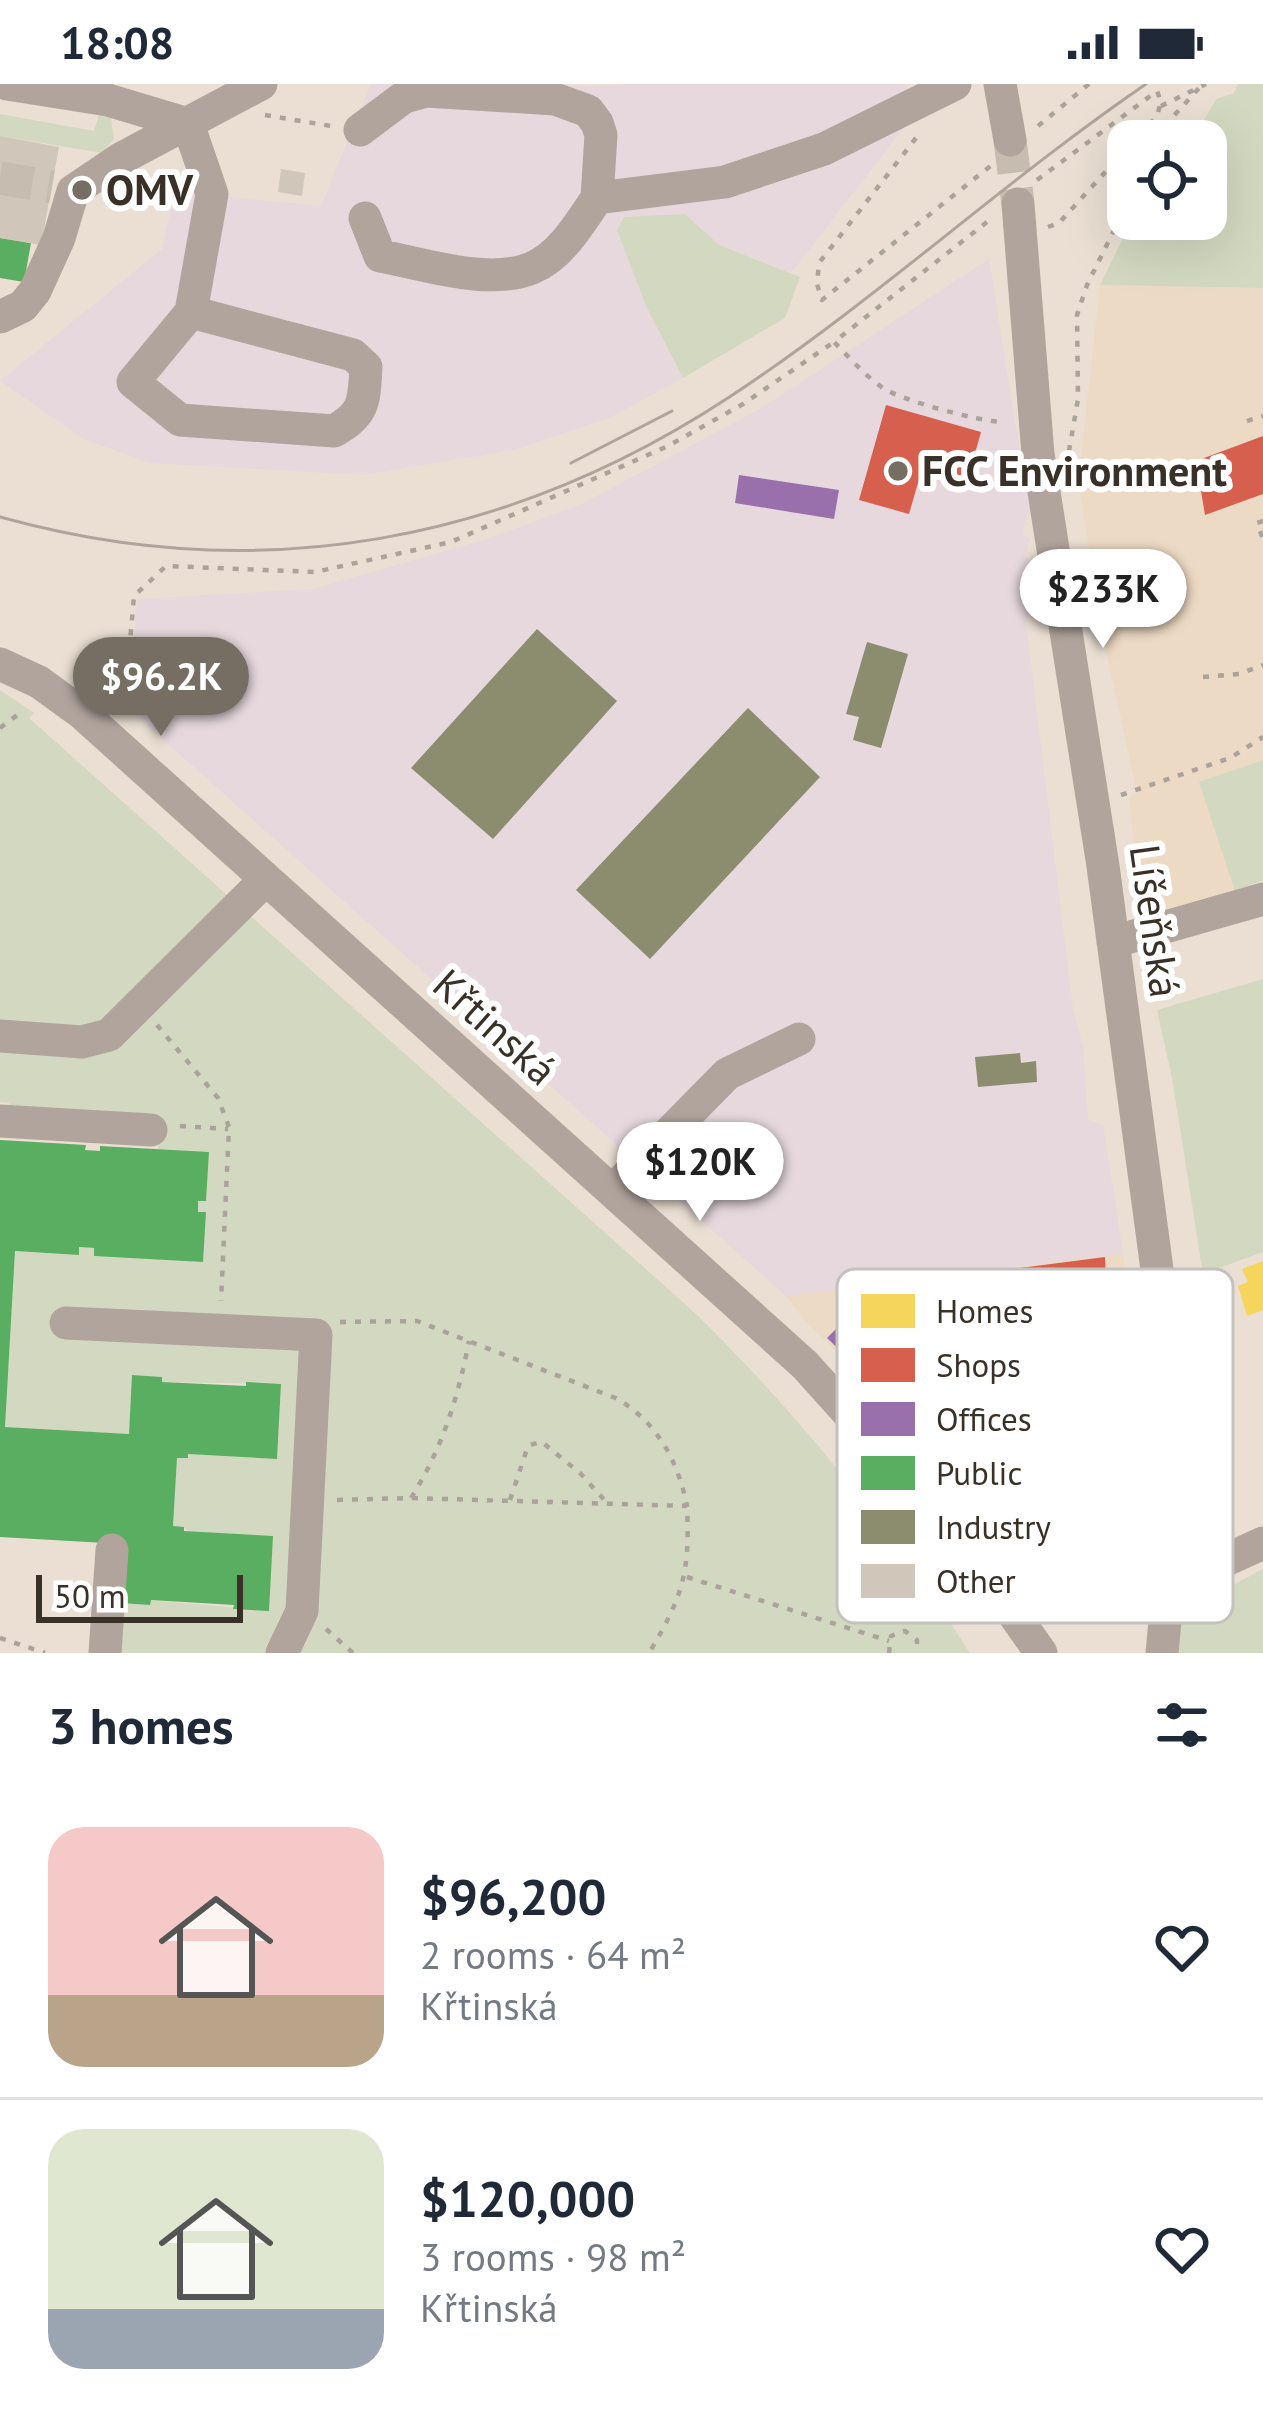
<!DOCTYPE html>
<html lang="en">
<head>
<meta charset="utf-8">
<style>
	body { margin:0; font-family:"PT Sans",sans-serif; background:#f2f2f3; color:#1f2937; height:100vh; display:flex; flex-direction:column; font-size:45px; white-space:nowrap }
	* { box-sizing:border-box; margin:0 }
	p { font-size:39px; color:#747a83 }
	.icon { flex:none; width:66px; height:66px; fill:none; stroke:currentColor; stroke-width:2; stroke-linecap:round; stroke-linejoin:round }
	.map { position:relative; height:1569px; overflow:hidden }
	.panel { display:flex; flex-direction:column; background:#fff; flex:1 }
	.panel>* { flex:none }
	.controls { position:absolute; left:1107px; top:36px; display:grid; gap:24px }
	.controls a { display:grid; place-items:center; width:120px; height:120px; border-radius:24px; background:#fff; box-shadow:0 12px 48px #0002; font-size:60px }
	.scale { position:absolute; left:36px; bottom:30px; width:207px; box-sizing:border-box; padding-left:12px; border:6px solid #393127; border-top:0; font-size:33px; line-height:42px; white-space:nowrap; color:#393127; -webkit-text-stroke:9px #fff; paint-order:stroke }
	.price { position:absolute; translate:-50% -102px; padding:0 27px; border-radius:42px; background:#fff; color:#222; font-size:39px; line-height:78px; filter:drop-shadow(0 3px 6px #0008) }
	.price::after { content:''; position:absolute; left:50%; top:72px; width:36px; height:27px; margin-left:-18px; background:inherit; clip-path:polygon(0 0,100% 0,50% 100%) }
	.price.active { background:#776e63; color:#fff }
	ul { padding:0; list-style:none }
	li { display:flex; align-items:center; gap:36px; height:300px; padding:0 48px }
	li+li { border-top:3px solid #e0e1e3 }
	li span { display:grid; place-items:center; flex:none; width:336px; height:240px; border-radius:36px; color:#555 }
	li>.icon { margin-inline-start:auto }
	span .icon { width:144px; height:144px; fill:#fffc; stroke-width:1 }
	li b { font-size:51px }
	h2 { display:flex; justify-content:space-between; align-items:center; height:144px; padding:0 48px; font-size:51px }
	.status { display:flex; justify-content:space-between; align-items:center; height:84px; padding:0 60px; background:#fff; direction:ltr }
	.status svg { height:33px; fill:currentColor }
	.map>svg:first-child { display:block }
	.built { fill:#eddac4 }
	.industrial { fill:#e6d8dd }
	.green { fill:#d3d9c0 }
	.homes { fill:#f6d55c }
	.shops { fill:#d6604d }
	.offices { fill:#9970ab }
	.public { fill:#5aae61 }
	.industry { fill:#8c8c6e }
	.building { fill:#d0c6ba }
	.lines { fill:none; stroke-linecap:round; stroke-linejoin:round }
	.minor-tunnel { stroke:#c7bcb0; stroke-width:33; stroke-dasharray:33 16; stroke-linecap:butt }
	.path { stroke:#aba29b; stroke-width:4.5; stroke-dasharray:6 9; stroke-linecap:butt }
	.minor { stroke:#b1a49d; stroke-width:33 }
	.tram { stroke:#aea49c; stroke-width:3 }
	.poi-dot { fill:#776e63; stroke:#fff; stroke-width:4.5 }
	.labels { text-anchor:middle; stroke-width:12; stroke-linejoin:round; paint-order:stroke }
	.poi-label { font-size:42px; font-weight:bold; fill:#393127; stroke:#fff; text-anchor:start }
	.street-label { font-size:42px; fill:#393127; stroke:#fff }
	.key { fill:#fff; stroke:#c4c1be; stroke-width:3 }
	.key-label { font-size:33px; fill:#393127 }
</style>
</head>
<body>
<div class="status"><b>18:08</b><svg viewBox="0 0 49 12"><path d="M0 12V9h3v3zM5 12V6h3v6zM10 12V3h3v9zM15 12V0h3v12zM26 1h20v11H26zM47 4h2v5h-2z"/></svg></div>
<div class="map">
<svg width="1263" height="1569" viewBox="0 0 1263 1569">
	<rect width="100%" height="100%" fill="#eadfd2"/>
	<!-- built -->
	<path class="built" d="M1100 201 1263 204V798L1142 837 1129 713 1137 709 1107 571 1078 399Z
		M1123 1169 1140 1298 1134 1340 1150 1351 1138 1479H1053L806 1238 786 1212Z"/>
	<!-- industrial -->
	<path class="industrial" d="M371 0H450L510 5 631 0H907L906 9 916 28 791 189 719 161 685 130 624 134 618 147 646 222 683 294 609 334 514 366 363 391 150 379 84 355 0 297 162 165 175 108 321 122Z
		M989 175 1029 425 1022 451 1030 454 1026 471 1038 496 1026 539 1073 925 1083 963 1088 1036 1103 1041 1123 1169 786 1212 130 626 137 515 313 505 484 456 582 420 760 325Z"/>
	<!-- green -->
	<path class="green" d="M1238 0H1263V204L1100 201 1125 150 1139 135H1206V57H1192L1216 15 1234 9Z
		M100 27 111 33 114 55 102 69 0 52V30L94 47Z
		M685 130 719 161 800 193 785 234 683 294 646 222 617 146 624 133Z
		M0 606 34 629 29 634 695 1229C801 1333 890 1444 970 1569H118L120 1519 149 1521 151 1516 269 1527 184 1443 173 1442 177 1374H187L188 1370 277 1375 281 1300 162 1298V1293L133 1291 129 1350 5 1343 15 1167 78 1171 79 1163 94 1164V1172L205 1128H198V1117L206 1116 209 1069 158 1065 160 1037 9 1028V1019L0 1018Z
		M1263 676V796L1235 807 1199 698Z
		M1263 895V1168L1203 1190 1172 994 1157 926Z
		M1263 1485V1569H1176L1180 1529Z"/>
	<!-- homes -->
	<path class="homes" d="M1263 1177V1226L1247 1232 1238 1202 1248 1198 1242 1185Z"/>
	<!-- shops -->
	<path class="shops" d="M886 321 981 348 967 398 922 385 909 430 859 416Z
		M1263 352V410L1205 431 1196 377Z
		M1105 1173 1106 1195 1120 1193 1129 1269 1003 1285 994 1208 1006 1207 1004 1186Z"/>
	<!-- offices -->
	<path class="offices" d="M739 391 839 406 834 435 735 419Z
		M863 1218 872 1227 888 1226 894 1219 941 1264 948 1257 973 1281 966 1288 1007 1327 998 1336 1038 1374 1069 1377 1080 1372 1097 1374 1096 1380 1145 1386 1140 1436 1011 1424 995 1415 827 1254Z"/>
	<!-- public -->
	<path class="public" d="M0 154 31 159 24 198 0 194Z
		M0 1056 86 1061 85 1066 100 1067V1062L209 1068 206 1117H198V1128H206L203 1178 94 1172V1164L79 1163V1171L15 1167 5 1343 129 1350 132 1291 162 1293V1298L246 1302V1298L281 1300 277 1375 188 1370V1374H177L173 1442 184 1443V1447L273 1452 269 1527 233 1525 234 1521 151 1516 150 1521 120 1519 123 1460 0 1453Z"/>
	<!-- industry -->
	<path class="industry" d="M537 545 617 617 493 755 411 684Z
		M867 558 908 570 881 664 853 656 859 633 846 630Z
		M748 624 820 693 650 875 576 806Z
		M1020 969 1021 979 1036 977 1037 998 978 1003 975 973Z"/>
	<!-- building -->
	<path class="building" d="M0 52 59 63 41 161 0 154Z
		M281 85 305 89 302 112 278 108Z"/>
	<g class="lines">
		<!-- minor-tunnel -->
		<path class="minor-tunnel" d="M1010 56 1018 120
			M0 94 52 103"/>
		<!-- path -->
		<path class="path" d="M1161 22 1206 0
			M265 31 331 42
			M1038 42 1089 0
			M916 54 819 179 817 200 822 216 993 80
			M1160 57 1170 36 1200 3
			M1037 96 1157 7C1167 29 1148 42 1134 57
			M987 138 834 258C849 273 865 292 883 304 903 317 978 337 1002 338
			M1048 143 1059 139 1128 63
			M1247 337 1263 332
			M1069 367 1078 315 1077 231 1087 201 1128 118
			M1263 437 1257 439 1263 455
			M1203 593 1239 590 1263 581
			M124 626 134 512 166 482 315 488 451 458 668 362 743 320 834 258
			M0 644 24 626
			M1121 711 1230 674 1263 653
			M157 941 218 1014 229 1043 221 1217
			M180 1042 228 1045
			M340 1238 417 1237 618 1315C658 1340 678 1377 687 1422
			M884 1321 1018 1448 1061 1452
			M411 1414C442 1365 458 1314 469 1257
			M337 1416 411 1414 687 1422C690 1489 683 1512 649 1569
			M510 1416 526 1368 529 1361 542 1358 580 1389 608 1420
			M687 1493 889 1557
			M1030 1493 1049 1478 1041 1471 1081 1436 1143 1443
			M326 1545 353 1569
			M0 1554 45 1569
			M889 1569 891 1552 905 1547 917 1556V1569"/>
		<!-- minor -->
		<path class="minor" d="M7 0 108 16 188 40
			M1000 0 1010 56
			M188 40 212 110 191 228 133 298 180 336 334 347C365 330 364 317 366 283L353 271 191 228
			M360 46 404 13 426 7 555 15 588 27 597 39 601 51 597 114
			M1018 120 1038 370 1103 782 1171 1290 1170 1483 1162 1569
			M365 134 380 172C425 180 488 202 532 184 561 172 580 139 597 114L725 98 824 65 955 0
			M0 233 23 222 35 207 59 154 73 107 122 74 261 0
			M0 580 39 598 83 630 805 1281 959 1452 1041 1569
			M1113 858 1263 815
			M0 952 82 958 109 951 265 796
			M0 1037 151 1046
			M612 1107 727 990 799 955
			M66 1239 316 1251 302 1527 282 1569
			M1170 1492H1191L1263 1459
			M105 1569 112 1466"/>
		<!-- tram -->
		<path class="tram" d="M571 379 672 327
			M0 433C258 505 508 459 731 312 875 217 1003 98 1146 0"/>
	</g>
	<!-- markers -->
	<g class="poi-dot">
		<circle cx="82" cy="106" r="12"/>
		<circle cx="898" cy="387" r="12"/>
	</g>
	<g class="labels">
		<!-- poi labels -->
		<g class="poi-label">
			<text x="106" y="121">OMV</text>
			<text x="922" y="402">FCC Environment</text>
		</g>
		<!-- street labels -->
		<g class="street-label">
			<text transform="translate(1155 837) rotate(82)" y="15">Líšeňská</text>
			<text transform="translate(495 943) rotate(42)" y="15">Křtinská</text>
		</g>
	</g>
	<!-- legend -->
	<rect x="837" y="1185" width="396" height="354" rx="18" class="key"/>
	<rect x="861" y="1210" width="54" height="34" fill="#f6d55c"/>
	<rect x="861" y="1264" width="54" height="34" fill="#d6604d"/>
	<rect x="861" y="1318" width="54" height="34" fill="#9970ab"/>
	<rect x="861" y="1372" width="54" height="34" fill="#5aae61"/>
	<rect x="861" y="1426" width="54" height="34" fill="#8c8c6e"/>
	<rect x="861" y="1480" width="54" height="34" fill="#d0c6ba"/>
	<g class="key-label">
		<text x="936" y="1239">Homes</text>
		<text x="936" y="1293">Shops</text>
		<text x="936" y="1347">Offices</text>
		<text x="936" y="1401">Public</text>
		<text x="936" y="1455">Industry</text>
		<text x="936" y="1509">Other</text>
	</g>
</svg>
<div class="controls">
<a><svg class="icon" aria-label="locate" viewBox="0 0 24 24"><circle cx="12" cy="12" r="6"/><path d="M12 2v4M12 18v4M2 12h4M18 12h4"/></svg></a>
</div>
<div class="scale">50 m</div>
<b class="price" style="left:1103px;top:567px">$233K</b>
<b class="price active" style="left:161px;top:655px">$96.2K</b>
<b class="price" style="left:700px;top:1140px">$120K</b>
</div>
<section class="panel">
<h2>3 homes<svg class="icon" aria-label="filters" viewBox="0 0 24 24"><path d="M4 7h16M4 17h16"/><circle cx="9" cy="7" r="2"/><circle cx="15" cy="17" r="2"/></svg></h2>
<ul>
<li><span style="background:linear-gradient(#f6c9c9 70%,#b9a48a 0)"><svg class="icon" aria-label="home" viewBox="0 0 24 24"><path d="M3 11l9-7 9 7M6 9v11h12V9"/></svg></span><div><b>$96,200</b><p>2 rooms · 64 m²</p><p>Křtinská</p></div><svg class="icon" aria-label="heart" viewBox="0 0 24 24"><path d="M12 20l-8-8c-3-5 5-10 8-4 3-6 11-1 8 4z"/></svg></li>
<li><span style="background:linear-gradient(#dfe7d0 75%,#9aa5b1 0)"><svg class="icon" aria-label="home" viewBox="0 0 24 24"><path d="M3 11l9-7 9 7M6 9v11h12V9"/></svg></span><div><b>$120,000</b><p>3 rooms · 98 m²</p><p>Křtinská</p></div><svg class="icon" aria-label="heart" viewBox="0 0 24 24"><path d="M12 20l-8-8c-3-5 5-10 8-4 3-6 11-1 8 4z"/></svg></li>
</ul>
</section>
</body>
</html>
